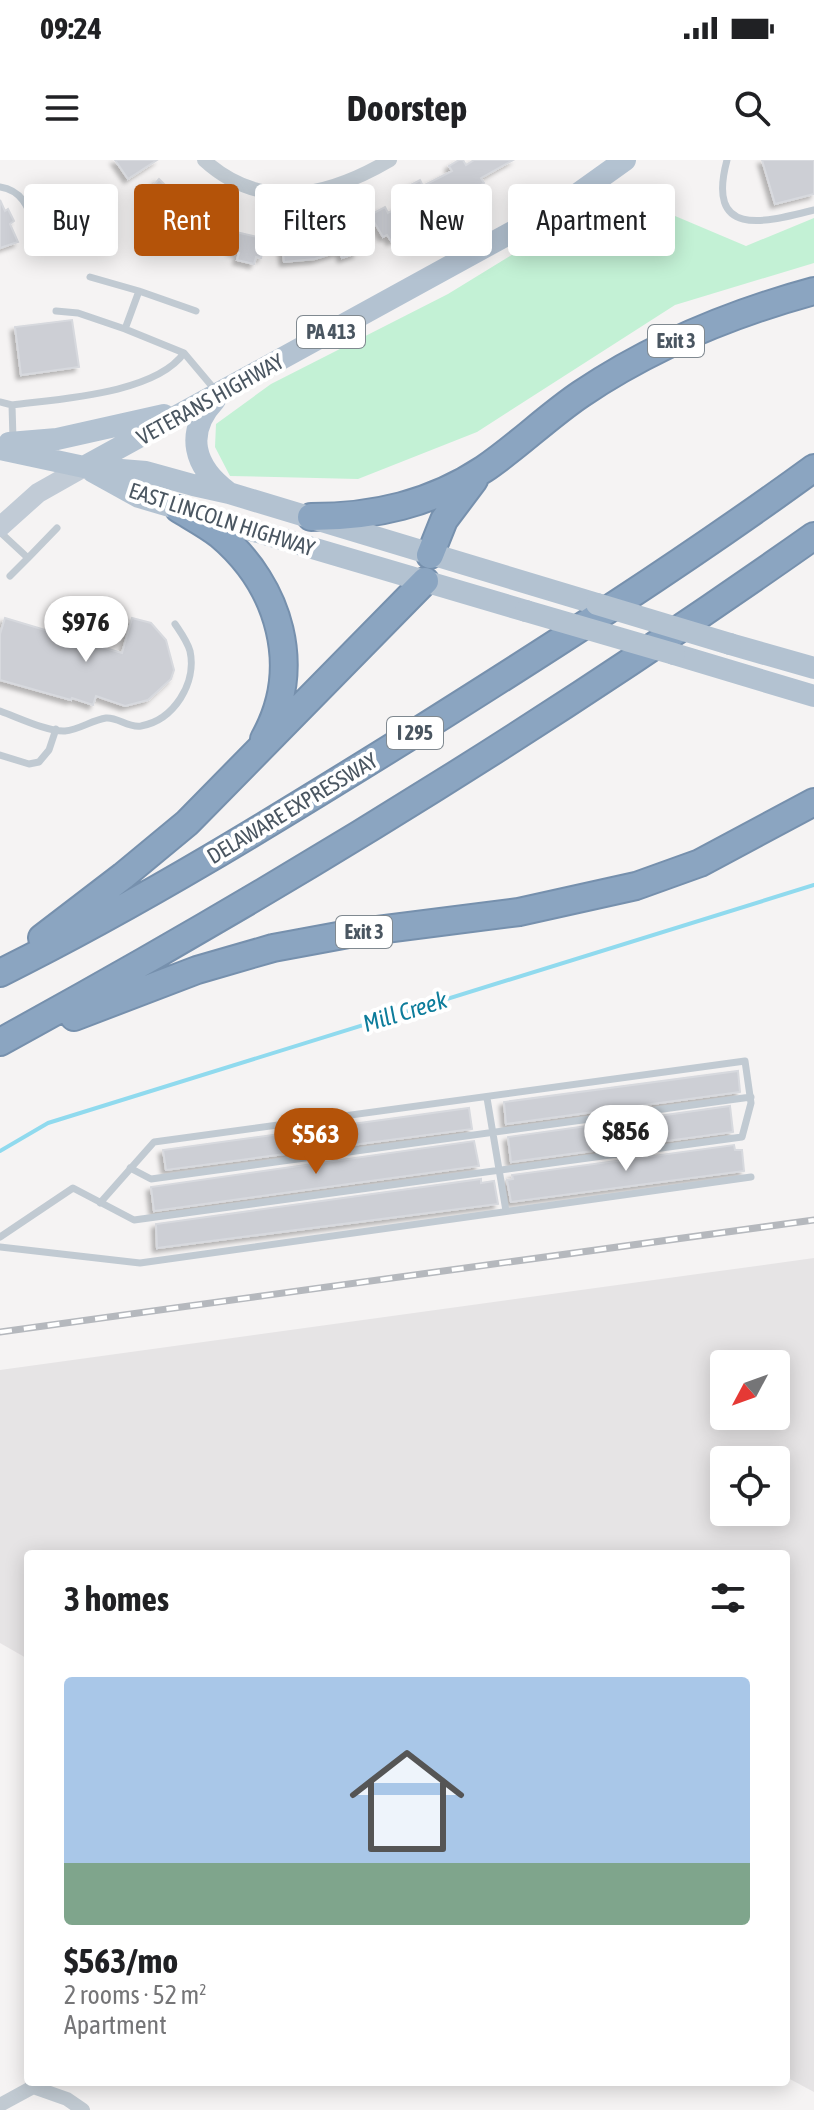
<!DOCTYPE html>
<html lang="en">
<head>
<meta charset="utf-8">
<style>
	body { margin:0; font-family:"Asap Condensed",sans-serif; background:#f2f2f2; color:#202124; height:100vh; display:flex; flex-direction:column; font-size:30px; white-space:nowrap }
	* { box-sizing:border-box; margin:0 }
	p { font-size:26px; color:#757577 }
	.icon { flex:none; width:44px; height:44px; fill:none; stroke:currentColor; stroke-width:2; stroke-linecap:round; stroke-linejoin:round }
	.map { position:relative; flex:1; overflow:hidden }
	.drawer { position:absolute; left:24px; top:1390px; width:766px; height:536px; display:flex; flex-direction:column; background:#fff; border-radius:8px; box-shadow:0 4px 20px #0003 }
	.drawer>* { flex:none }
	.hud { position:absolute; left:24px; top:24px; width:766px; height:72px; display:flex; gap:16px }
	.needle { width:52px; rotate:229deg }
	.buttons { position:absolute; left:710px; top:1190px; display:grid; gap:16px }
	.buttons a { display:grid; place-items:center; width:80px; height:80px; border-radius:8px; background:#fff; box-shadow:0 4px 20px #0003; font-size:40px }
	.price { position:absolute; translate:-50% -68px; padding:0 18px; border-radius:28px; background:#fff; color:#222; font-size:26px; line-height:52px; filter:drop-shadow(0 2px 4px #0008) }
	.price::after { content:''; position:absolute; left:50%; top:48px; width:24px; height:18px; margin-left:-12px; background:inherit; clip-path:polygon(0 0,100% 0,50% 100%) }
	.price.active { background:#b45309; color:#fff }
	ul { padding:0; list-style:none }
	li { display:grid; align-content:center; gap:16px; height:424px; padding:0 40px }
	li span { display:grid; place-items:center; height:248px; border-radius:8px; color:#555 }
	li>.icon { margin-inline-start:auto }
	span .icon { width:144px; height:144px; fill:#fffc; stroke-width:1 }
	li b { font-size:34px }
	h2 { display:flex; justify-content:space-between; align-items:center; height:96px; padding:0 40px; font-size:34px }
	.tag { padding:0 28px; border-radius:8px; background:#fff; box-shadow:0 4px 20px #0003; font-size:28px; line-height:72px }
	.tag.active { background:#b45309; color:#fff }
	.status { display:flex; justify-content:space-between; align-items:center; height:56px; padding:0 40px; background:#fff; direction:ltr }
	.status svg { height:22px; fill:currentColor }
	header { display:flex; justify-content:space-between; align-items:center; height:104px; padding:0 40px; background:#fff; font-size:36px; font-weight:700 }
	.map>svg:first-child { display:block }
	.education { fill:#e6e4e5; fill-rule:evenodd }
	.green { fill:#c3f1d5 }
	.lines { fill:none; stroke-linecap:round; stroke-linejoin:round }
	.stream { stroke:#90daee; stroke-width:4 }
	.building { fill:#cdcfd5; stroke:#d7d9de; stroke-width:2; filter:url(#shadow) }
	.motorway-casing { stroke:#7690ad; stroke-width:30 }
	.service { stroke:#c1cad2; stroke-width:7 }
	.minor { stroke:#c1cad2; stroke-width:14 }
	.secondary { stroke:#c1cbd6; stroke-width:20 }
	.primary { stroke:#b3c2d1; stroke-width:22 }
	.motorway { stroke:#8ba5c1; stroke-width:26 }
	.rail-casing { stroke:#b5b8bd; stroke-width:7 }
	.rail { stroke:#fff; stroke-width:4; stroke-dasharray:12; stroke-linecap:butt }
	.primary-bridge { stroke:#b3c2d1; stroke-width:22 }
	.labels { text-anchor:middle; stroke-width:8; stroke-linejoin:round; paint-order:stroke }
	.shield { fill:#fff; stroke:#808990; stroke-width:2 }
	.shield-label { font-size:20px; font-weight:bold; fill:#4a5661 }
	.street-label { font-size:22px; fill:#4a5661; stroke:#fff }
	.water-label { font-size:24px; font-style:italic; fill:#0c7c9b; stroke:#fff }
</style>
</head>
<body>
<div class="status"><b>09:24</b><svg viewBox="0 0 49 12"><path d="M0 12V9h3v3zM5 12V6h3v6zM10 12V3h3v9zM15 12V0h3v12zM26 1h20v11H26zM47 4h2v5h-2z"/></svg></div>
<header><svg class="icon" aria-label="menu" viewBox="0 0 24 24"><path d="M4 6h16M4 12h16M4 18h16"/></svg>Doorstep<svg class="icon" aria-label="search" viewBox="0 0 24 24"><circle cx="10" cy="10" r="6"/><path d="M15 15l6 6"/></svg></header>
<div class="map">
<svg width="814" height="1950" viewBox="0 0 814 1950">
	<defs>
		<filter id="shadow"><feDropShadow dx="-4" dy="4" stdDeviation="2" flood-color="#0004"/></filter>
	</defs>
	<rect width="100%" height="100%" fill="#f5f3f3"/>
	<!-- education -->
	<path class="education" d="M814 1098V1932L786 1917V1394H28V1499L0 1483V1210ZM724 1204H776V1256H724ZM724 1300H776V1352H724Z"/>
	<!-- green -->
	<path class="green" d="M616 31 746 86 814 58V103L675 145 477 272 358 319 230 316 215 287 216 264 271 224 448 134Z"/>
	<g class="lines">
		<!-- stream -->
		<path class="stream" d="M0 991 48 963 814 725"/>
	</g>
	<!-- building -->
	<path class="building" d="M115 0H157L128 19Z
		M459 0H463L466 5 474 0H513L481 18 484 23 465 34 462 30 407 60 412 69 391 81 387 75 383 77 370 55 385 47 388 53 414 39 407 27 420 20 423 26 452 11 449 6Z
		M762 0H814V34L775 44Z
		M159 19 181 41 169 55 166 53 162 58 147 45 151 40 145 35Z
		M0 40 5 51 8 49 14 61 10 64 18 82 0 88Z
		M196 46 210 55 208 59 221 67 211 84 205 81 203 84 189 76 192 71 184 66Z
		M343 66 345 70 358 67 363 85 355 87 357 93 342 98 340 91 315 99 284 102 281 77 301 75 302 82 329 79 327 71Z
		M236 72 266 79 261 98 256 97 254 104 237 100 239 93 231 91Z
		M72 160 79 207 21 215 15 167Z
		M5 458 122 493 132 458 151 463 166 480 174 510 171 519 148 540 125 546 96 536 93 545 72 538 71 540 0 520V474Z
		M738 911 740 932 506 964 504 942Z
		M730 946 733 972 511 1002 508 977Z
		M469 948 472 969 166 1010 163 990Z
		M474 981 479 1006 154 1051 151 1027Z
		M734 985 735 990H742L744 1011 511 1042 507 1020 513 1019 512 1015Z
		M481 1019V1023L494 1021 498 1044 157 1088 156 1064Z"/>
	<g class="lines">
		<defs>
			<path id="motorway" d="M179 349C192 357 207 365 220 375 280 426 304 508 264 579
				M311 357C374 357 431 344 484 309 518 286 547 257 581 234 651 187 733 153 814 131
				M430 395 444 360 474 320
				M42 778 123 716 187 663 425 421
				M0 813C143 742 280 657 415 573 550 488 685 402 814 308
				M74 857 197 810 273 788 354 773 519 752 636 726 700 703 814 642
				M0 882C280 729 553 560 814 376"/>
		</defs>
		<!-- motorway casing -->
		<use href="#motorway" class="motorway-casing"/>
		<!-- service -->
		<path class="service" d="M727 0C706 78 763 63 814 50
			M0 27C25 31 29 51 38 73
			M90 117 139 131 125 169 184 193
			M139 131 196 151
			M56 151 78 153 125 169
			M0 242 12 245 13 279
			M12 245C58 239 155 234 184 193L216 231
			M0 372 28 398 57 368
			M10 416 28 398
			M0 551C17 557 48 572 65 571 79 570 92 560 106 558 118 557 128 568 141 566 174 560 197 523 190 491 187 481 181 473 175 464
			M0 595 29 604 39 602 49 590 56 569
			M487 938 506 1051
			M130 1008 151 1019 751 937
			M0 1077 73 1028 134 1060 742 977 751 943 745 901 154 982 100 1043
			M0 1087 140 1103 751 1017"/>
		<!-- minor -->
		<path class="minor" d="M204 0C262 53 329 36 390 0
			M0 1945 33 1927 67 1939 83 1950"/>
		<!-- secondary -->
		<path class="secondary" d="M0 367 38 333 84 307"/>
		<!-- primary -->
		<path class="primary" d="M215 240C184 273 194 307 228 332
			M9 283 57 279 164 255
			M0 289 84 307 146 312 193 325 229 333 597 444
			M84 307 565 43 625 0
			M92 311 139 337 526 451
			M730 484 814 508
			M674 494 814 536"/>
		<!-- motorway -->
		<use href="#motorway" class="motorway"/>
		<defs>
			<path id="rail" d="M0 1172 814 1060"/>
		</defs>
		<!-- rail casing -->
		<use href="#rail" class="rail-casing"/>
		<!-- rail -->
		<use href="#rail" class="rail"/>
		<!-- primary-bridge -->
		<path class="primary-bridge" d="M597 444 730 484
			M526 451 674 494"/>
	</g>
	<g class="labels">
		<!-- shield labels -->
		<g class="shield">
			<rect x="297" y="156" width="68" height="32" rx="6"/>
			<rect x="648" y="165" width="56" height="32" rx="6"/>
			<rect x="387" y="557" width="56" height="32" rx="6"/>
			<rect x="336" y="756" width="56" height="32" rx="6"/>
		</g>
		<g class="shield-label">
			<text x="331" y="179">PA 413</text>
			<text x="676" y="188">Exit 3</text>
			<text x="415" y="580">I 295</text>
			<text x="364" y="779">Exit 3</text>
		</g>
		<!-- street labels -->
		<g class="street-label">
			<text transform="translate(210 239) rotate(-29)" y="8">VETERANS HIGHWAY</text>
			<text transform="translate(222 359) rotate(18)" y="8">EAST LINCOLN HIGHWAY</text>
			<text transform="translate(292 648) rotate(-31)" y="8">DELAWARE EXPRESSWAY</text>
		</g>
		<!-- water labels -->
		<g class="water-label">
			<text transform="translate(405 852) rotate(-17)" y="8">Mill Creek</text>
		</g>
	</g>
</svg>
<div class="buttons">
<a><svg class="needle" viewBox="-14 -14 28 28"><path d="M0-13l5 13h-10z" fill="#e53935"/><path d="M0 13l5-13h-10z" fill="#757577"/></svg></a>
<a><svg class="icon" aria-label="locate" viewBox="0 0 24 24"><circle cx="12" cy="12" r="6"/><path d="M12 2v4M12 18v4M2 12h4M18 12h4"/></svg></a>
</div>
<b class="price" style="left:86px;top:504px">$976</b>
<b class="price" style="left:626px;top:1013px">$856</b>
<b class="price active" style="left:316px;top:1016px">$563</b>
<div class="hud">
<a class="tag">Buy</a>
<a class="tag active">Rent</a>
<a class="tag">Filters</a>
<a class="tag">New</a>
<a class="tag">Apartment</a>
</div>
<section class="drawer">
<h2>3 homes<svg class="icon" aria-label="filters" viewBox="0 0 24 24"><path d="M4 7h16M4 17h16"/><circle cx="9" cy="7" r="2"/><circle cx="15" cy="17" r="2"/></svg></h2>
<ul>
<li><span style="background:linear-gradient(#a9c7e8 75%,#7fa58c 0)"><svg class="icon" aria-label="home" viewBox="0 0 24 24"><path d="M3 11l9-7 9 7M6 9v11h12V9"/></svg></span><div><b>$563/mo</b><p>2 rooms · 52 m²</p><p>Apartment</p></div></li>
</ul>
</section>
</div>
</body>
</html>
